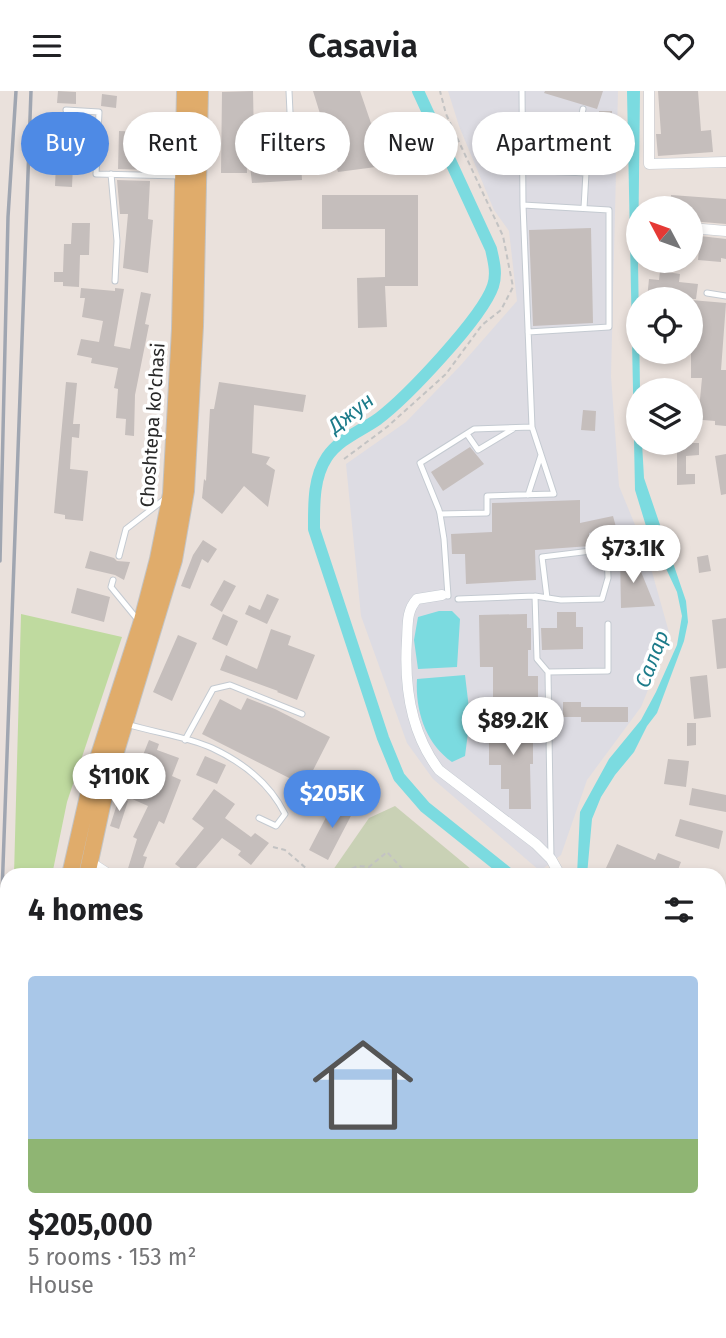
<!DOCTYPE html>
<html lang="en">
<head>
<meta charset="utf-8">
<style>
	body { margin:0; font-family:"Fira Sans",sans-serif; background:#f2f2f2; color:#202124; height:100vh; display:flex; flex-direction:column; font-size:26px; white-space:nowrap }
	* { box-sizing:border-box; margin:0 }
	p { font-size:23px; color:#757577 }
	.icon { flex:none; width:38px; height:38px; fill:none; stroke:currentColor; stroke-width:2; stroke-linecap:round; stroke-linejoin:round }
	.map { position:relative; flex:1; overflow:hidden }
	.details { position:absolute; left:0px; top:777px; width:726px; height:471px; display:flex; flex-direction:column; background:#fff; border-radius:21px 21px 0 0; box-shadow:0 4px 10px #0003 }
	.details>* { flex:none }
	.top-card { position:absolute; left:21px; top:21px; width:684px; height:63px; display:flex; gap:14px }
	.needle { width:46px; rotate:311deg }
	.tools { position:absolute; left:626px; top:105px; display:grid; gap:14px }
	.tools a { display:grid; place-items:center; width:77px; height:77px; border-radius:50%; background:#fff; box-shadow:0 4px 10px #0003; font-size:35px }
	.price { position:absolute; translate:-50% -60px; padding:0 16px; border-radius:24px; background:#fff; color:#222; font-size:23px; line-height:46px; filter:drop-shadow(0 2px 4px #0008) }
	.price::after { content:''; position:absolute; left:50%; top:42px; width:21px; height:16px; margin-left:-10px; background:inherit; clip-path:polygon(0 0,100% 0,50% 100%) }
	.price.selected { background:#4e8ae5; color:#fff }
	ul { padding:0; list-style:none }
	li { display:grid; align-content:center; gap:14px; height:371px; padding:0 28px }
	li span { display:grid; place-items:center; height:217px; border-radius:7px; color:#555 }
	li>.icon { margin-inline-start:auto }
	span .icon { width:126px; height:126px; fill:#fffc; stroke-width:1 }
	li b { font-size:30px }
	h2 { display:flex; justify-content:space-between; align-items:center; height:84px; padding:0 28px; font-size:30px }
	.chip { padding:0 24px; border-radius:32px; background:#fff; box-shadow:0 4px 10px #0003; font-size:24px; line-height:63px }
	.chip.selected { background:#4e8ae5; color:#fff }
	header { display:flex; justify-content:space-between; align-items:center; height:91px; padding:0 28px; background:#fff; font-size:32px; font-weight:600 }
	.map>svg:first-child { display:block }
	.industrial { fill:#dddce3 }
	.green { fill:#bfda9f }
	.cemetery { fill:#c9d1b5 }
	.water { fill:#7bdbe0 }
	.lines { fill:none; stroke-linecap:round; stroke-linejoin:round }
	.canal { stroke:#7bdbe0; stroke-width:12 }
	.building { fill:#c5bebc }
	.service-casing { stroke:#c4cad1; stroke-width:7 }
	.minor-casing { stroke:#c4cad1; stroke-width:11 }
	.tertiary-casing { stroke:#c4cad1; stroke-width:14 }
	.primary-casing { stroke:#c3c3c3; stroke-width:18 }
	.path { stroke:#c3c3c3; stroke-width:2; stroke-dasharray:5 3.5; stroke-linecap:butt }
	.service { stroke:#fff; stroke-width:5 }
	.minor { stroke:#fff; stroke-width:10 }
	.tertiary { stroke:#fff; stroke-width:12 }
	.primary { stroke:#e0ac6b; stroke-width:16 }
	.rail { stroke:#a0a6b1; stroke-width:3.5 }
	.labels { text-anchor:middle; stroke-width:7; stroke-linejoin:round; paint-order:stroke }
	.street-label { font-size:19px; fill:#292929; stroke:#fff }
	.water-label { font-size:21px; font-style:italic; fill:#1c7b8a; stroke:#fff }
</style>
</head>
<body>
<header><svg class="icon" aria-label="menu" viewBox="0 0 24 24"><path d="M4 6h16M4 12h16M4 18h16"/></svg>Casavia<svg class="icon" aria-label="heart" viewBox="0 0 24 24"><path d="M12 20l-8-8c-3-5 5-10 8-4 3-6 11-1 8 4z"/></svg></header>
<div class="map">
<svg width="726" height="1247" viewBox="0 0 726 1247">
	<rect width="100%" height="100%" fill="#eae1dc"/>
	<!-- industrial -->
	<path class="industrial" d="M448 0H618L611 285 619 395 647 463 670 545 641 616 587 689 561 764 540 780 433 688 407 652 361 525 346 373 406 331 460 275 517 210 509 140 494 119 459 35Z"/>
	<!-- green -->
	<path class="green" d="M21 523 122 546 67 711 52 784H14Z"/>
	<!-- cemetery -->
	<path class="cemetery" d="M395 715 478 784H337L333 779 369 727Z"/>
	<!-- water -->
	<path class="water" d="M627 0H640L638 171 640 299 639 352H642L644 387 686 510 688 531 684 550 657 622 647 635 634 661 615 684 601 706 592 728 587 784H577L580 721 609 668 641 629 656 601 677 554 682 525 677 501 646 435 635 399Z
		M439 520H452L460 528 457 576 418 578 414 549 418 526Z
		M465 584 470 626 465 665 452 671C426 653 415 620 417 588Z"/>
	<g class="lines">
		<!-- canal -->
		<path class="canal" d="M418 0 491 158C494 171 497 183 493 195 482 227 407 306 378 328 361 340 339 348 327 366 313 387 314 414 314 438L383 647 399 686 425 716 510 784
			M285 1247 287 1241"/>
	</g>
	<!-- building -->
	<path class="building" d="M58 0 76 1V13L57 12Z
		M253 0 254 49H246L247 82H221L222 1Z
		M313 0H360L374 41 402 35 421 70 338 81Z
		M545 0H603L597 18 544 2Z
		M658 0H698L701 40 711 39 713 61 658 65 656 43H661Z
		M102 3 117 5 116 17 101 15Z
		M599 20H612L613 60H600Z
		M53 28 79 30 77 52H74L72 96 55 95 57 51H51Z
		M119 40 151 41 150 79 118 78Z
		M301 72 302 89 252 92 250 75Z
		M117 89 150 90 148 128 153 129 148 182 123 177 128 123H120Z
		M322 104H418V195H385L387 236 358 237 357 187 385 186V138H322Z
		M671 104 726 108V133L691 130V117H670Z
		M72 132H90L89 164H80L79 196 63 195V191H54V181H63L64 153H71Z
		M591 137 593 232 533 235 529 139Z
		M700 145 726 148V168L721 167V171L698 169Z
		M660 180 680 183 679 191 698 193 696 208H647L649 188 659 189Z
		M81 197 115 200V197L124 198 114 255 130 258 141 201 151 203 145 233 149 234 135 304 134 345 125 344 126 328 116 327 118 298 114 297 118 277 91 272 92 267 77 264 81 248 99 251 103 230 82 226 85 207H80Z
		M691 209 726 212 721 279H726V335L715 334V330L691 328V318L699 319 702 287H691Z
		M66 291 77 292 73 333H80L79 347 72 346 70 378 88 380 83 430 65 428V424L54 422Z
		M219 291 306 304 303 321 254 314 252 362 270 366 266 373 275 379 268 416 244 395 222 423 202 407 204 388 206 390 210 318H214Z
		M583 319 596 320 595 340 581 339Z
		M677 352H699V364L686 365V383H695V393L677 394Z
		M470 356 484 373 443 400 431 381Z
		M726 363V403L721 404 715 365Z
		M580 409V432L613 425 616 436 589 442 590 455 535 459 536 489 466 493 465 463H452L451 443 492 441V412Z
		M203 449 217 458 208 472 202 468 190 498 181 495 193 464Z
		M90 460 114 467 117 470 130 471 124 489 115 484 85 477Z
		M708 464 711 480 699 482 697 466Z
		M620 465 635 466 655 515 621 517Z
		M224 489 236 495 222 521 210 514Z
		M77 497 110 506 104 531 71 522Z
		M267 503 279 508 267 533 245 523 249 514 260 519Z
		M557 521H576V536H583V558L542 559 541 537H557Z
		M223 523 238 530 227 555 212 548Z
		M527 523V537H531V559H528V585H538V607L493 608V576H480L479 524Z
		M726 527V577L717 578 712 529Z
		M271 538 291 545 288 554 315 564 297 609 277 601 278 600 220 579 226 564 257 578Z
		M178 544 197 552 172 610 153 601Z
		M707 584 711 626 694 628 690 586Z
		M247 607 275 618 330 646 305 695 202 643 220 608 241 619Z
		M563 611H581V616H628V631H581V626H563Z
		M533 626V673H530L531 718H509V698H501V674H489V627Z
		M687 632H696V654L687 655Z
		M149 649 159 653 157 659 179 667 172 685 181 689 164 733 159 730 143 765 147 766 141 784H126L137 748 133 746 148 715 130 707 146 671 141 669Z
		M205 665 226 674 217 693 196 684Z
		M668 668 689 670 686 696 664 693Z
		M692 697 726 704V721L689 714Z
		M214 698 235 713 225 727 251 746 255 742 269 752 251 774 238 764 241 760 222 747 190 784 175 773 204 737 192 728Z
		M119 707 128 710 119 738 110 735Z
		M335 709 354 719 328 769 309 759Z
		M680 728 723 740 719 758 675 745Z
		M617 753 655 769 658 762 681 771 676 784H623L606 777Z"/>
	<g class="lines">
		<defs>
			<path id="service" d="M289 0 291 43
				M522 0 523 114
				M66 19 99 21 96 83 180 85
				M523 79 586 82 584 117
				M570 81 583 18
				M111 83 117 150 115 190
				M707 202 726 205
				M528 241 609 236V119L523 114 532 336
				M467 343 478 359 513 338
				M528 404 541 364
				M440 423 487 422V405L554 403 532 336 474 338 420 372 439 419 440 423 444 448 448 505 442 504
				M119 465 126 438 166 407
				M113 489 111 496 138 529
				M535 505 561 509 602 508 608 487 607 458 542 466 547 507
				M458 508 535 505 537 568 548 581
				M127 633C155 642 186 645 212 657 242 671 270 693 285 723L276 735 259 727
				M185 649 213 598 230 594 302 623
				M551 768 548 581 608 580V533"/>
			<path id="minor" d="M649 0V73L726 71
				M691 137 726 140
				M442 504 417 508C406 520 408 534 407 549 404 595 410 641 439 679L536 753 551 768 560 784
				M90 771 110 784
				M719 835 726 820
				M719 1168 726 1162
				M529 1241 572 1247
				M294 1247 296 1241
				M601 1247 606 1241"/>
			<path id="tertiary" d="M200 1241 202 1247"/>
			<path id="primary" d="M70 784 93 683 141 533 158 468 171 403 180 238 185 0
				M87 784 108 687 174 469 186 400 195 235 200 0
				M74 1241V1247
				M90 1241V1247"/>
		</defs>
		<!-- service casing -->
		<use href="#service" class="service-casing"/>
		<!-- minor casing -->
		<use href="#minor" class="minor-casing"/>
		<!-- tertiary casing -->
		<use href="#tertiary" class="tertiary-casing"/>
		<!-- primary casing -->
		<use href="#primary" class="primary-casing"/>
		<!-- path -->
		<path class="path" d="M344 368 387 336 446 283 482 234 501 219 513 196 503 145 446 23 440 0
			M273 756 285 759 314 784
			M336 784 358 775 369 776 387 761 408 784"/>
		<!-- service -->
		<use href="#service" class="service"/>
		<!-- minor -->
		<use href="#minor" class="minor"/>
		<!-- tertiary -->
		<use href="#tertiary" class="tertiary"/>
		<!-- primary -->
		<use href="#primary" class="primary"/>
		<!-- rail -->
		<path class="rail" d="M0 470 8 126 16 0
			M0 858 31 0"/>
	</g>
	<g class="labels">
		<!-- street labels -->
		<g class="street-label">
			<text transform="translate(152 334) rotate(-86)" y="7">Choshtepa ko'chasi</text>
		</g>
		<!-- water labels -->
		<g class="water-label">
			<text transform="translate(351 322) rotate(-38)" y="7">Джун</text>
			<text transform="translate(652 568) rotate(-69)" y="7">Салар</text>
		</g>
	</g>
</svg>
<div class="tools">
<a><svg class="needle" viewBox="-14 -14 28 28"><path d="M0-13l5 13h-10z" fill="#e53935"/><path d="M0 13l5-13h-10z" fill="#757577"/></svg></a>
<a><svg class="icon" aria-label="locate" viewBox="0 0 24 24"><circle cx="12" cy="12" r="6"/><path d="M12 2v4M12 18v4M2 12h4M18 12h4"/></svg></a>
<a><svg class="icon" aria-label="layers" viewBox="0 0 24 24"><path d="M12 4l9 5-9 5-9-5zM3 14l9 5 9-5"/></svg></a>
</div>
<b class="price" style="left:633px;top:494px">$73.1K</b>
<b class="price" style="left:513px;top:666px">$89.2K</b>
<b class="price" style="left:119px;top:722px">$110K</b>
<b class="price selected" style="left:332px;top:739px">$205K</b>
<div class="top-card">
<a class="chip selected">Buy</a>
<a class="chip">Rent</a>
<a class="chip">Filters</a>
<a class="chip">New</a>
<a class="chip">Apartment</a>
</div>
<section class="details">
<h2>4 homes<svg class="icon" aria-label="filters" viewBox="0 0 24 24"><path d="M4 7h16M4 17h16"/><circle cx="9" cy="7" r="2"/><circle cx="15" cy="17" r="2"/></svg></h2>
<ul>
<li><span style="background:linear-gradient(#a9c7e8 75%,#8fb573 0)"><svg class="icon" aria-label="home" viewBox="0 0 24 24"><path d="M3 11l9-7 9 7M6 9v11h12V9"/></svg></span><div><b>$205,000</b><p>5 rooms · 153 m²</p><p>House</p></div></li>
</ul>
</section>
</div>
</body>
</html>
